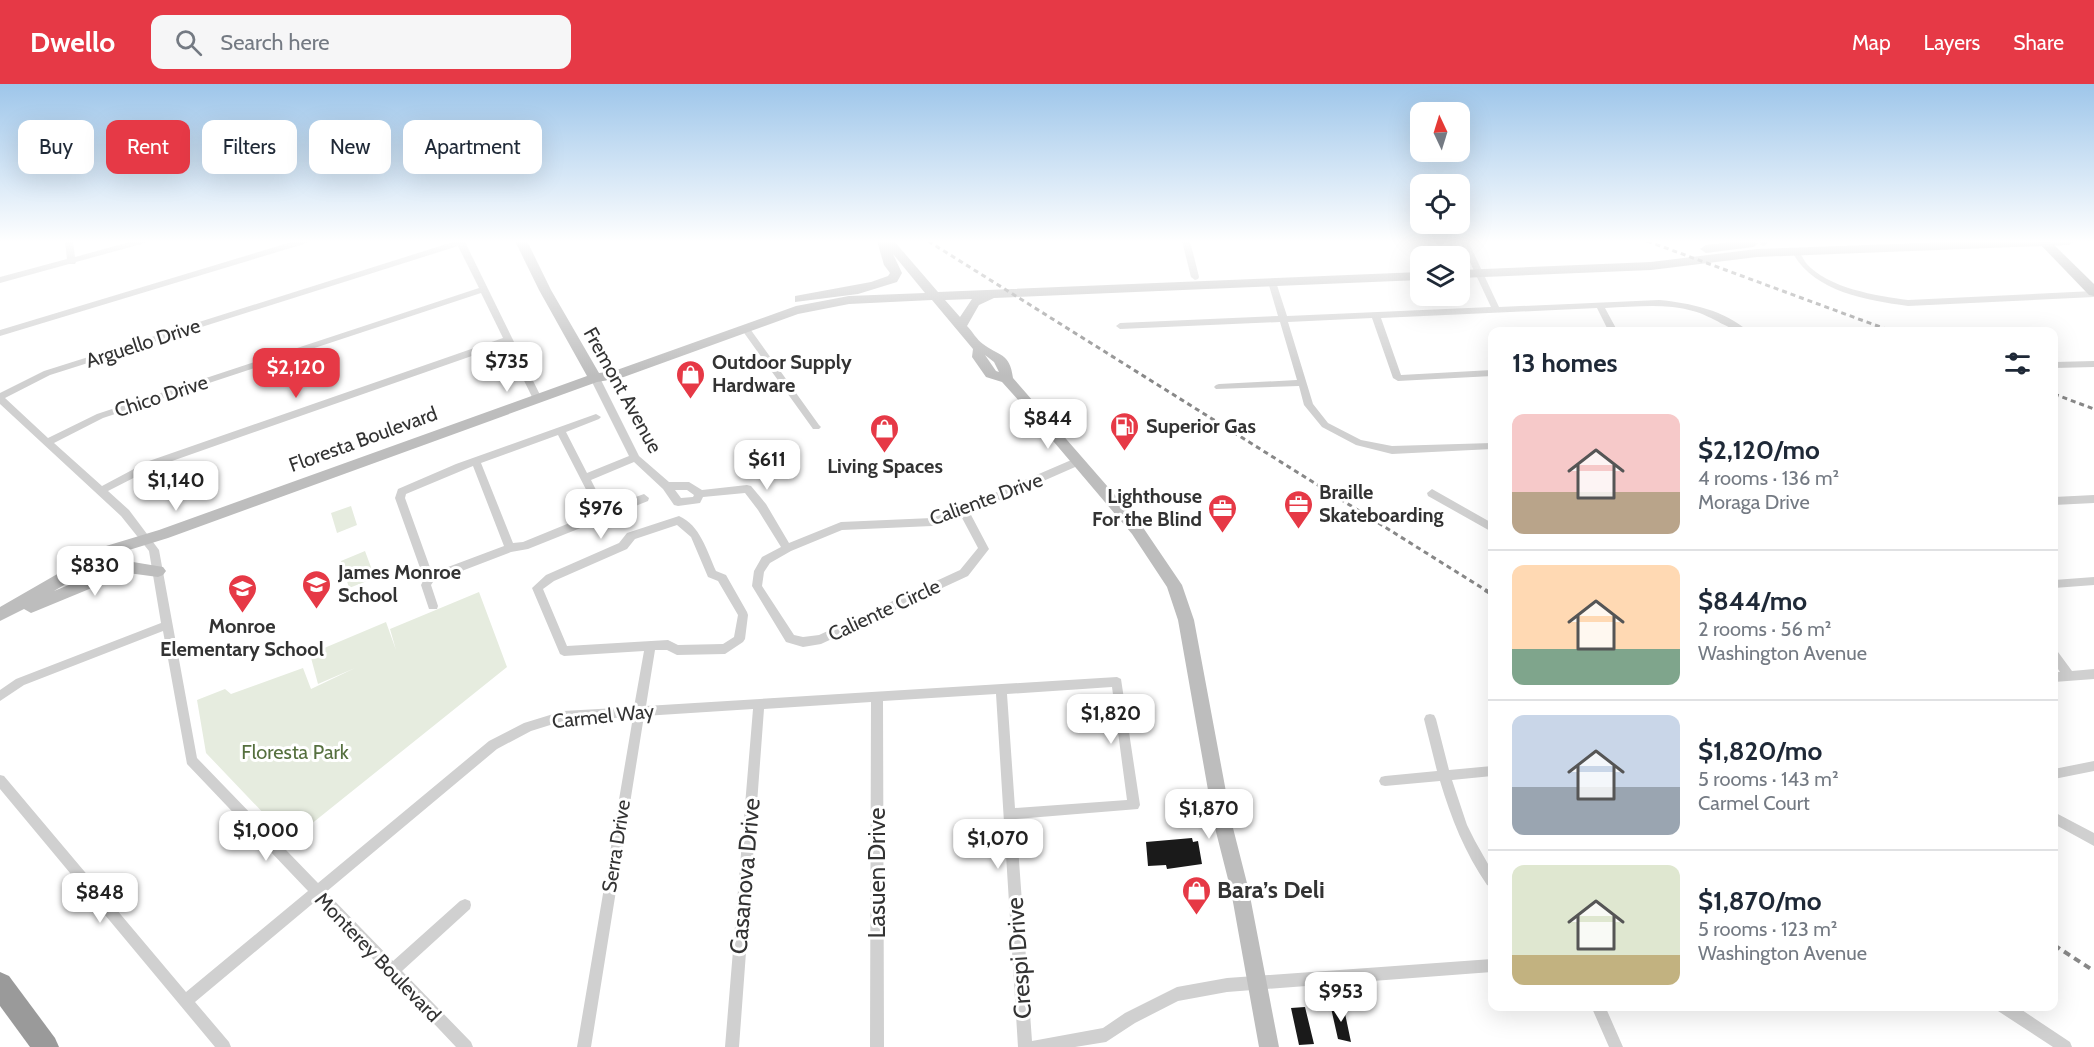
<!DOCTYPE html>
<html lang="en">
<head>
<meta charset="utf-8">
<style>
	body { margin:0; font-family:Cabin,sans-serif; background:#f6f6f7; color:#1f2937; height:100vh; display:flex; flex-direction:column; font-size:22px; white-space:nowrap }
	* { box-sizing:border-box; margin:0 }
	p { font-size:20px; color:#747a83 }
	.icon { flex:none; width:33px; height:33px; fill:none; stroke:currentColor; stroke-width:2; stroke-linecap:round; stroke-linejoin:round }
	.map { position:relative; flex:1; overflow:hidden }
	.panel { position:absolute; left:1488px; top:243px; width:570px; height:684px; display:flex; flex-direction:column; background:#fff; border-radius:12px; box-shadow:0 6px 24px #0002 }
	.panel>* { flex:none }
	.guide { position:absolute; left:18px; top:36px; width:570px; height:54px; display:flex; gap:12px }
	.needle { width:39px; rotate:356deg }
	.fabs { position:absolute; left:1410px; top:18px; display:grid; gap:12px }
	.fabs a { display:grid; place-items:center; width:60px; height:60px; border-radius:12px; background:#fff; box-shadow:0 6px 24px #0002; font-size:30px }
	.price { position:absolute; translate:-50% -51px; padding:0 14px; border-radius:12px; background:#fff; color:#222; font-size:20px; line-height:39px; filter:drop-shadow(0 2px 3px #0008) }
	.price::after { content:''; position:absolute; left:50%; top:36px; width:18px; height:14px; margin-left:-9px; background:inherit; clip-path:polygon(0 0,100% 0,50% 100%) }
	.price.selected { background:#e63946; color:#fff }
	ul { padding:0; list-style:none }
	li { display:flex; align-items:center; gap:18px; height:150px; padding:0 24px }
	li+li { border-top:2px solid #e0e1e3 }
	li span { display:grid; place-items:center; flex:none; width:168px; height:120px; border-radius:12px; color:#555 }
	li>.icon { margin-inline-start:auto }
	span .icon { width:72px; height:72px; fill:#fffc; stroke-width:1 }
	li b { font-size:26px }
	h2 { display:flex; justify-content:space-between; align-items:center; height:72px; padding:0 24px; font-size:26px }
	.tag { padding:0 21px; border-radius:12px; background:#fff; box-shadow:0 6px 24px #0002; font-size:21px; line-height:54px }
	.tag.selected { background:#e63946; color:#fff }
	header { display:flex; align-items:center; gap:36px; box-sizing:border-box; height:84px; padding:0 30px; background:#e63946; color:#fff }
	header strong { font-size:28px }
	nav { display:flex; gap:33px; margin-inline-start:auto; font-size:21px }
	.search { width:420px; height:54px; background:#f6f6f7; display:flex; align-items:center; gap:15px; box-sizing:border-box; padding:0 21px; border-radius:12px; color:#747a83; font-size:22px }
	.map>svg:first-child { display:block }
	.green { fill:#e6ecdf }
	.building { fill:#1a1a1a }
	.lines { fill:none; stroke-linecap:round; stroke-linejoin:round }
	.street { fill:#d0d0d0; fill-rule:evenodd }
	.secondary { fill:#bdbdbd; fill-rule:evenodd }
	.primary { fill:#ababab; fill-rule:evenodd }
	.highway { fill:#9a9a9a; fill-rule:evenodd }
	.rail-far1 { stroke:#888; stroke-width:3; stroke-dasharray:5 4; stroke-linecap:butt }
	.rail { stroke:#888; stroke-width:4; stroke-dasharray:7 5; stroke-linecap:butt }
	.labels { text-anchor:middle; stroke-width:6; stroke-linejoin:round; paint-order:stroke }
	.street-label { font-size:20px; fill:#333; stroke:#fff }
	.poi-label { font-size:20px; font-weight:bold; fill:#333; stroke:#fff; text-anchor:start }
	.park-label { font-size:20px; fill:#56703f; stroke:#fff }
	.near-street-label { font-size:24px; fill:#333; stroke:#fff }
	.near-poi-label { font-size:24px; font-weight:bold; fill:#333; stroke:#fff; text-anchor:start }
</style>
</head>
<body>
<header>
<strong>Dwello</strong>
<div class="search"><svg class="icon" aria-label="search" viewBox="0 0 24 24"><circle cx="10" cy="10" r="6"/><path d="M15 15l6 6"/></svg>Search here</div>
<nav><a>Map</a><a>Layers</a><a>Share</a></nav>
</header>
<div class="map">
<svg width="2094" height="963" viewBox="0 0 2094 963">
	<rect width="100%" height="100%" fill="#fff"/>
	<!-- green -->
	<path class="green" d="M351 422 357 441 337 449 331 429Z
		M365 467 375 494 349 504 341 477Z
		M479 508 507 583 290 757 206 669 197 616 225 605 231 610 303 584 311 605 355 584 318 600 310 570 386 538 396 566 390 545Z"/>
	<!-- building -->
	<path class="building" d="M1192 754 1193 758 1198 757 1202 780 1167 785 1166 781 1148 782 1146 758Z
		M1343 920 1351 958 1338 955 1331 924Z
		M1305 923 1314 960 1299 961 1291 924Z"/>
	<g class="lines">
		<!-- street -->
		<path class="street" d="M65 157H73L75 173 133 157H146L145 159 76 178 75 180H69L0 199V193L67 175Z
			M295 157H308L307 159 0 252V246Z
			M456 157 465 158 542 315 540 317H534L506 260 155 383 108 407 129 426 159 466 197 674 318 799 489 657 524 639 563 627 634 623 644 567 564 572 560 570 532 504 546 491 619 459 627 449 679 432C700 441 707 467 716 487L726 491 747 528 748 531 745 555 743 558 725 570 677 571 667 566H655L646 622 1117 593 1121 595 1140 721 1138 725 1016 735 1032 957 1103 944 1125 929 1177 903 1227 894 1492 875V888L1227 908 1178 917 1135 939 1106 958 1075 963H1018L996 610 883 617 884 963H870L871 618 764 625 739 963H725L753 625 644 632 591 963H577L633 633 563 637 531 647 497 665 326 808 393 877 460 817 465 815 470 817 471 821 470 825 402 887 471 958 473 963H456L317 816 195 918 229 958 231 963H215L0 705V691L4 692 186 908 308 807 187 680 163 547 24 601 0 617V606L16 595 161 539 149 467 121 432 0 320V309L44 287ZM458 162 479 204 97 330 48 354 5 314 50 291ZM481 209 503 254 149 377 102 402 54 359 103 334ZM677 441 691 453 708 493 718 497 738 531 734 553 723 560 678 561 668 556 567 562 543 505 554 497 627 465 635 455ZM1112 603 1127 716 1015 724 1007 610Z
			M1182 157H1190L1199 193 1198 195 1195 196 1191 193Z
			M1460 157H1468L1499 223 1659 216C1690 219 1725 226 1749 248 1730 248 1713 232 1693 227 1665 219 1635 223 1605 224L1618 248H1609L1597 224 1381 234 1401 291 1492 286V292L1398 297 1393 294 1372 234 1288 238 1313 320 1328 339 1361 356 1392 362 1492 359V365L1392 370 1356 361 1322 343 1304 321 1299 302 1216 305 1214 303 1216 301 1219 300 1297 296 1280 238 1120 245 1116 242 1120 239 1278 232 1268 198 1272 195 1276 198 1287 232 1491 223Z
			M1759 157H1767L1768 159 1764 162 1761 161Z
			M1796 165 1799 166C1801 170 1803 175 1806 179 1827 204 1877 212 1908 216L2094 207V213L1908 222C1866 216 1814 208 1792 168Z
			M745 241 748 242 819 341 821 343 819 345H813L742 246 741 244Z
			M2094 277V283L2054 284V278Z
			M595 291 600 294 639 372 669 398H689L702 406 747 401 751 402 766 420 789 459 841 438 932 434 960 424 1076 374 1079 373 1084 377 1082 380 970 429 989 465 968 492 821 560 803 563 786 558 752 502 754 487 762 473 781 463 758 426 745 409 703 413 700 419 678 422 674 421 663 405 634 378 591 396 605 424 644 410 649 414 648 417 528 465 511 468 433 498 431 501 438 522 437 525H429L421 501 424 495 395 414 398 405 456 380 596 330 601 333 599 335 566 348 587 389 629 372 590 294ZM558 351 595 423 594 429 523 458 513 459 481 379ZM473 382 504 462 432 489 405 414 406 410ZM675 406H687L694 411 693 413 681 414ZM961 432 978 464 960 486 819 551 803 553 794 551 762 502 764 488 770 479 791 467 842 446 932 442Z
			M1432 405 1492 439V448L1428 412 1427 409Z
			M2094 411V419L2054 421V413Z
			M2094 493V501L2054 504V496Z
			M2054 566 2058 568 2072 587 2094 585V595L2054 598V588H2060L2054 579Z
			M1430 630 1434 631 1436 635 1449 686 1492 682V692L1452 696 1467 741 1475 757 1492 787V803L1487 801C1465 769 1451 734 1440 697L1385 702 1381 701 1379 697 1381 693 1385 692 1437 687 1424 635 1426 631Z
			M2094 677V687L2054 695V685Z
			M2054 728 2094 749V762L2054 740Z
			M1591 922H1605L1623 963H1609Z
			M1996 922H2016L2070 958 2072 963H2053L1998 927Z"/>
		<!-- secondary -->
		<path class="secondary" d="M515 157H527L551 206 599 289 614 287 796 222 849 212 925 209 893 170 902 189 897 198 858 210 795 218V212L871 198 888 192 890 189 884 181 877 157H894L938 208 1420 188V196L994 214 979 221 967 242C972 247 977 256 983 260 998 272 1010 268 1013 294L1142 442 1182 501 1194 536 1232 740 1249 807 1279 963H1259L1231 807 1214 740 1178 536 1167 503 1132 450 1020 318 1002 298 986 293 972 273 973 265 932 216 849 220 798 230 621 294 597 298 168 454 116 470 54 507 127 477 163 483 166 487 163 491 158 493 128 489 36 527 31 529 24 525 0 537V523L106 462 159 446 587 292 539 206ZM972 215 960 233 945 216ZM985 271 994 278 999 288 996 287Z
			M1741 157 1759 159 1753 163 1706 169 1700 165 1706 161Z
			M1976 157H2075L2069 161 1757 173 1651 186 1460 194V186L1651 178 1757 165Z"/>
		<!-- primary -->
		<path class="primary" d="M2037 157H2050L2094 200V212L2089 211Z"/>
		<!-- highway -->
		<path class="highway" d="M0 888 9 892 55 954 59 963H30L0 922Z"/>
		<!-- rail-far1 -->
		<path class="rail-far1" d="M928 157 1487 507
			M1647 157 1894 248
			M2054 310 2094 325"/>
		<!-- rail -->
		<path class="rail" d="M1485 506 1492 510
			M2054 861 2094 887"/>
	</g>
	<!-- sky -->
	<linearGradient id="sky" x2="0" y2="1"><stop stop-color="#9ec6ea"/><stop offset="0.54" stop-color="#fff"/><stop offset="1" stop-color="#fff" stop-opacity="0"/></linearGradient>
	<rect width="2094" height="292" fill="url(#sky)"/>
	<!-- icons -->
	<defs>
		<symbol id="shop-pin" viewBox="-11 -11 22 30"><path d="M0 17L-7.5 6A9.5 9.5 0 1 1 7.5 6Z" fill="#e63946" stroke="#fff"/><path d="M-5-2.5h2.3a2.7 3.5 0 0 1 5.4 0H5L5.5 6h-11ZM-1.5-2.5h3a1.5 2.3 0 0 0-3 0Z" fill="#fff"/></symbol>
		<symbol id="fuel-pin" viewBox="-11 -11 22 30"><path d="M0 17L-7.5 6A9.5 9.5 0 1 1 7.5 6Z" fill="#e63946" stroke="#fff"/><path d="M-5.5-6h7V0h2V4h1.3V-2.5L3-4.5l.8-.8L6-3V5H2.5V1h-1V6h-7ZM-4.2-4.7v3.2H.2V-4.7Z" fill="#fff"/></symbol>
		<symbol id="office-pin" viewBox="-11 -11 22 30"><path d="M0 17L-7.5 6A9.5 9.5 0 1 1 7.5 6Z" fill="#e63946" stroke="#fff"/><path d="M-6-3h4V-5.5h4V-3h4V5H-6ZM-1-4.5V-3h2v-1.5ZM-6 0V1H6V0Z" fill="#fff"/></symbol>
		<symbol id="school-pin" viewBox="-11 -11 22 30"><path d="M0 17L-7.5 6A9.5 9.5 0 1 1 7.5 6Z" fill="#e63946" stroke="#fff"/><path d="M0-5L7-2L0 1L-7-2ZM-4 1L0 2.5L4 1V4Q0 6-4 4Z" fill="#fff"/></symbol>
	</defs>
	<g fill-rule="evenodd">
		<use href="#shop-pin" x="674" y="274" width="33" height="45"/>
		<use href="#fuel-pin" x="1108" y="326" width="33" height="45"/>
		<use href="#shop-pin" x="868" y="328" width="33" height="45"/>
		<use href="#office-pin" x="1282" y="404" width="33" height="45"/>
		<use href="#office-pin" x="1206" y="408" width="33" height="45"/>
		<use href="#school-pin" x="300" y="484" width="33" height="45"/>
		<use href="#school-pin" x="226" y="488" width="33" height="45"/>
		<use href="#shop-pin" x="1180" y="790" width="33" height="45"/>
	</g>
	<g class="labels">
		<!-- street labels -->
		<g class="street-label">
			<text transform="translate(143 259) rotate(-18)" y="7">Arguello Drive</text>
			<text transform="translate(623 306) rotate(61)" y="7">Fremont Avenue</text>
			<text transform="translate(161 312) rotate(-18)" y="7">Chico Drive</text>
			<text transform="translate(363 355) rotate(-20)" y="7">Floresta Boulevard</text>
			<text transform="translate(986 415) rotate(-20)" y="7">Caliente Drive</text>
			<text transform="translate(884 526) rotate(-25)" y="7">Caliente Circle</text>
			<text transform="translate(603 632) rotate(-6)" y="7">Carmel Way</text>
			<text transform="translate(616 762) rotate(-81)" y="7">Serra Drive</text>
			<text transform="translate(378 873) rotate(46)" y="7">Monterey Boulevard</text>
		</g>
		<!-- poi labels -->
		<g class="poi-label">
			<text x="712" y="285">Outdoor Supply<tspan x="712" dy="23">Hardware</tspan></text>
			<text x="1146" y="349">Superior Gas</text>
			<text x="885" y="389" text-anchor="middle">Living Spaces</text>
			<text x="1319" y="415">Braille<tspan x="1319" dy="23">Skateboarding</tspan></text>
			<text x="1202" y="419" text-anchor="end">Lighthouse<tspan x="1202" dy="23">For the Blind</tspan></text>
			<text x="338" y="495">James Monroe<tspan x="338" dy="23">School</tspan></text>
			<text x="242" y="549" text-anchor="middle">Monroe<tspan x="242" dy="23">Elementary School</tspan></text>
		</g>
		<!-- park labels -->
		<g class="park-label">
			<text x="295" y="675">Floresta Park</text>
		</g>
		<!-- near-street labels -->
		<g class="near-street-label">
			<text transform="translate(877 789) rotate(-90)" y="8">Lasuen Drive</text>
			<text transform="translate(745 792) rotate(-85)" y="8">Casanova Drive</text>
			<text transform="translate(1019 874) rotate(-94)" y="8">Crespi Drive</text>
		</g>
		<!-- near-poi labels -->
		<g class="near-poi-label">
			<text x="1217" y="814">Bara’s Deli</text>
		</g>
	</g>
</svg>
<div class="fabs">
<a><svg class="needle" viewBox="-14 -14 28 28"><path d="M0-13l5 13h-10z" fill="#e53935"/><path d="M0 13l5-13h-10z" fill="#747a83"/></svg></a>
<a><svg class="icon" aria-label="locate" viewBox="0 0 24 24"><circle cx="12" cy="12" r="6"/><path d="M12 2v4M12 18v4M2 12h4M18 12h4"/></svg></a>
<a><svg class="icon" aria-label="layers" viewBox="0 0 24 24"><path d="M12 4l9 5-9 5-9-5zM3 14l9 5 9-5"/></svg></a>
</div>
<b class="price" style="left:507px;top:309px">$735</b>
<b class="price selected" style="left:296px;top:315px">$2,120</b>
<b class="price" style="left:1048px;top:366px">$844</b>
<b class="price" style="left:767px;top:407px">$611</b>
<b class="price" style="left:176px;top:428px">$1,140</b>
<b class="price" style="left:601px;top:456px">$976</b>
<b class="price" style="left:95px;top:513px">$830</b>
<b class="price" style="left:1111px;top:661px">$1,820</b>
<b class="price" style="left:1209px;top:756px">$1,870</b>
<b class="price" style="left:266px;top:778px">$1,000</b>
<b class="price" style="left:998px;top:786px">$1,070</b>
<b class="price" style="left:100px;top:840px">$848</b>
<b class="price" style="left:1341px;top:939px">$953</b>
<div class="guide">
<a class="tag">Buy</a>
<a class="tag selected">Rent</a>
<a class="tag">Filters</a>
<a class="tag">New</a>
<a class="tag">Apartment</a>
</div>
<section class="panel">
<h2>13 homes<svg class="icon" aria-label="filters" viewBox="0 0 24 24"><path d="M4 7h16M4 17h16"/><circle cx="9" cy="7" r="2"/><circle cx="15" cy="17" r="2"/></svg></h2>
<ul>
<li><span style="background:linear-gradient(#f6c9c9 65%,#b9a48a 0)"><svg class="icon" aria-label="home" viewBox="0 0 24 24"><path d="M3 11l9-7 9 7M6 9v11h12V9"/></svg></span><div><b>$2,120/mo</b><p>4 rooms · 136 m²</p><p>Moraga Drive</p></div></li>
<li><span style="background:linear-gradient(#ffd9b3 70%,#7fa58c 0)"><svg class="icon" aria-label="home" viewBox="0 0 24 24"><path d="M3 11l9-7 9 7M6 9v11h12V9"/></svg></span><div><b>$844/mo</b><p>2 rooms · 56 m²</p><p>Washington Avenue</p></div></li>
<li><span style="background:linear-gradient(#c9d6e8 60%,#9aa5b1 0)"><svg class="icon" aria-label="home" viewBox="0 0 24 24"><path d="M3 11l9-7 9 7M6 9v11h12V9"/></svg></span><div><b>$1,820/mo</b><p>5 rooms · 143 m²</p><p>Carmel Court</p></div></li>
<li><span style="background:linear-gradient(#dfe7d0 75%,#c2b280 0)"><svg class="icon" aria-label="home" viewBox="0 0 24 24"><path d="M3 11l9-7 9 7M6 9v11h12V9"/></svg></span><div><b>$1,870/mo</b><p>5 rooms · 123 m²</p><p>Washington Avenue</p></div></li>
</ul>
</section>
</div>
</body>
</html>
